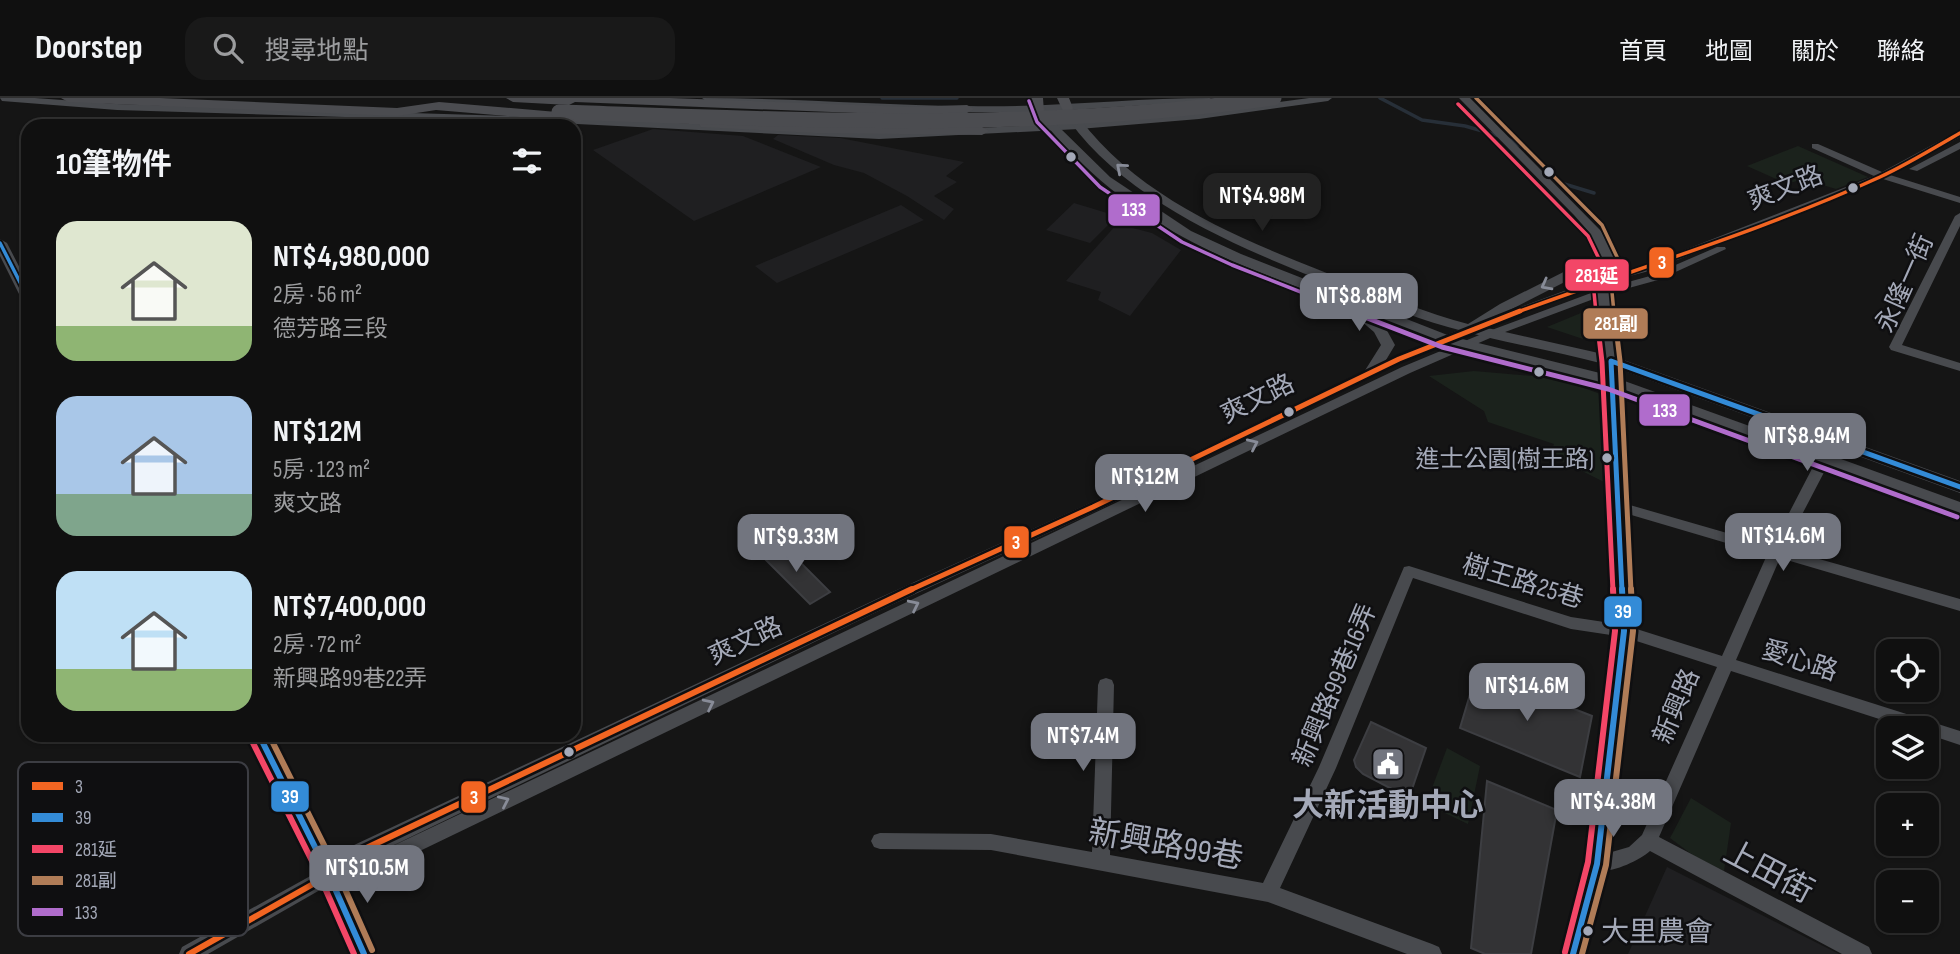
<!DOCTYPE html>
<html lang="zh-TW">
<head>
<meta charset="utf-8">
<style>
	body { margin:0; font-family:"Sofia Sans Condensed","Noto Sans TC",sans-serif; background:#191919; color:#f1f3f6; height:100vh; display:flex; flex-direction:column; font-size:26px; white-space:nowrap }
	* { box-sizing:border-box; margin:0 }
	p { font-size:23px; color:#9c9d9f }
	.icon { flex:none; width:38px; height:38px; fill:none; stroke:currentColor; stroke-width:2; stroke-linecap:round; stroke-linejoin:round }
	.map { position:relative; flex:1; overflow:hidden }
	.drawer { position:absolute; left:21px; top:21px; width:560px; height:623px; display:flex; flex-direction:column; background:#101010; border-radius:21px; box-shadow:0 2px 5px #0004,0 0 0 2px #303030 }
	.drawer>* { flex:none }
	.tools { position:absolute; left:1876px; top:541px; display:grid; gap:14px }
	.tools a { display:grid; place-items:center; width:63px; height:63px; border-radius:14px; background:#101010; box-shadow:0 2px 5px #0004,0 0 0 2px #303030; font-size:35px }
	.price { position:absolute; translate:-50% -60px; padding:0 16px; border-radius:14px; background:#72757f; color:#fff; font-size:23px; line-height:46px; filter:drop-shadow(0 2px 4px #0008) }
	.price::after { content:''; position:absolute; left:50%; top:42px; width:21px; height:16px; margin-left:-10px; background:inherit; clip-path:polygon(0 0,100% 0,50% 100%) }
	.price.active { background:#222; color:#fff }
	ul { padding:0; list-style:none }
	li { display:flex; align-items:center; gap:21px; height:175px; padding:0 35px }
	li span { display:grid; place-items:center; flex:none; width:196px; height:140px; border-radius:21px; color:#555 }
	li>.icon { margin-inline-start:auto }
	span .icon { width:84px; height:84px; fill:#fffc; stroke-width:1 }
	li b { font-size:30px }
	h2 { display:flex; justify-content:space-between; align-items:center; height:84px; padding:0 35px; font-size:30px }
	header { display:flex; align-items:center; gap:42px; box-sizing:border-box; height:98px; padding:0 35px; background:#101010; border-bottom:2px solid #303030 }
	header strong { font-size:33px }
	nav { display:flex; gap:38px; margin-inline-start:auto; font-size:24px }
	.search { width:490px; height:63px; background:#191919; display:flex; align-items:center; gap:18px; box-sizing:border-box; padding:0 24px; border-radius:21px; color:#9c9d9f; font-size:26px }
	.map>svg:first-child { display:block }
	.built { fill:#1f1f21 }
	.green { fill:#1b221c }
	.lines { fill:none; stroke-linecap:round; stroke-linejoin:round }
	.stream { stroke:#272f38; stroke-width:3.5 }
	.building { fill:#333335; stroke:#3d3e42; stroke-width:2 }
	.minor { fill:#484a4e; fill-rule:evenodd }
	.tertiary { fill:#484a4e; fill-rule:evenodd }
	.secondary { fill:#4d4e52; fill-rule:evenodd }
	.primary { fill:#4b4c50; fill-rule:evenodd }
	.primary-bridge { stroke:#4b4c50; stroke-width:15 }
	.bus-1-far2-casing { stroke:#0f0f11; stroke-width:7 }
	.bus-1-far1-casing { stroke:#0f0f11; stroke-width:10 }
	.bus-1-casing { stroke:#0f0f11; stroke-width:11 }
	.bus-2-far2-casing { stroke:#0f0f11; stroke-width:7 }
	.bus-2-far1-casing { stroke:#0f0f11; stroke-width:10 }
	.bus-2-casing { stroke:#0f0f11; stroke-width:11 }
	.bus-3-far2-casing { stroke:#0f0f11; stroke-width:7 }
	.bus-3-far1-casing { stroke:#0f0f11; stroke-width:10 }
	.bus-3-casing { stroke:#0f0f11; stroke-width:11 }
	.bus-4-far2-casing { stroke:#0f0f11; stroke-width:7 }
	.bus-4-far1-casing { stroke:#0f0f11; stroke-width:10 }
	.bus-4-casing { stroke:#0f0f11; stroke-width:11 }
	.bus-5-far1-casing { stroke:#0f0f11; stroke-width:7 }
	.bus-5-casing { stroke:#0f0f11; stroke-width:10 }
	.bus-1-far2 { stroke:#f26522; stroke-width:3.5 }
	.bus-1-far1 { stroke:#f26522; stroke-width:5 }
	.bus-1 { stroke:#f26522; stroke-width:6 }
	.bus-2-far2 { stroke:#338bd7; stroke-width:3.5 }
	.bus-2-far1 { stroke:#338bd7; stroke-width:5 }
	.bus-2 { stroke:#338bd7; stroke-width:6 }
	.bus-3-far2 { stroke:#f34667; stroke-width:3.5 }
	.bus-3-far1 { stroke:#f34667; stroke-width:5 }
	.bus-3 { stroke:#f34667; stroke-width:6 }
	.bus-4-far2 { stroke:#b07c57; stroke-width:3.5 }
	.bus-4-far1 { stroke:#b07c57; stroke-width:5 }
	.bus-4 { stroke:#b07c57; stroke-width:6 }
	.bus-5-far1 { stroke:#b06ccc; stroke-width:3.5 }
	.bus-5 { stroke:#b06ccc; stroke-width:5 }
	.oneway { stroke:#888c98 }
	.bus-dot { fill:#a4a9b8; stroke:#0f0f11; stroke-width:2.5 }
	.labels { text-anchor:middle; stroke-width:5; stroke-linejoin:round; paint-order:stroke }
	.bus-label { font-size:24px; fill:#a4a9b8; stroke:#0f0f11; text-anchor:end }
	.street-label { font-size:26px; fill:#a4a9b8; stroke:#0f0f11 }
	.near-bus-label { font-size:28px; fill:#a4a9b8; stroke:#0f0f11; text-anchor:start }
	.near-poi-label { font-size:32px; font-weight:bold; fill:#a4a9b8; stroke:#0f0f11 }
	.near-street-label { font-size:32px; fill:#a4a9b8; stroke:#0f0f11 }
	.key { fill:#0f0f11; stroke:#3c3d43; stroke-width:2 }
	.key-label { font-size:19px; fill:#a4a9b8 }
	.line-badge { stroke:#0f0f11; stroke-width:2.5 }
	.badge-label { font-size:19px; text-anchor:middle; font-weight:bold; fill:#fff }
</style>
</head>
<body>
<header>
<strong>Doorstep</strong>
<div class="search"><svg class="icon" aria-label="search" viewBox="0 0 24 24"><circle cx="10" cy="10" r="6"/><path d="M15 15l6 6"/></svg>搜尋地點</div>
<nav><a>首頁</a><a>地圖</a><a>關於</a><a>聯絡</a></nav>
</header>
<div class="map">
<svg width="1960" height="856" viewBox="0 0 1960 856">
	<rect width="100%" height="100%" fill="#151515"/>
	<!-- built -->
	<path class="built" d="M653 31 743 38 821 69 694 123 593 52Z
		M778 37 840 40 964 64 946 78 957 84 934 98 954 111 944 122 907 98 864 75 834 67 773 41Z
		M1074 105 1117 118 1090 145 1046 132Z
		M901 107 924 122 777 185 755 168Z
		M1117 126 1152 135 1181 152 1130 218 1098 202 1101 194 1066 183Z
		M1667 769 1839 856H1628Z"/>
	<!-- green -->
	<path class="green" d="M1798 48 1868 79 1836 91 1803 81 1787 86 1747 68Z
		M1593 210 1589 243 1547 229Z
		M1474 273 1555 280 1609 299 1608 386 1550 357 1554 346 1488 324 1484 313 1429 278Z
		M1447 650 1480 668 1468 726 1426 706Z
		M1691 700 1731 725 1724 773 1694 758 1670 740Z"/>
	<g class="lines">
		<!-- stream -->
		<path class="stream" d="M882 0H957
			M1380 0 1422 22 1465 28 1500 38
			M1508 41 1523 49 1561 85 1594 95"/>
	</g>
	<!-- building -->
	<path class="building" d="M781 445 830 494 810 506 761 457Z
		M1477 573 1592 618 1580 679 1460 630Z
		M1371 624 1426 650 1409 700 1363 676 1356 669 1354 662Z
		M1487 683 1557 712 1531 856H1485L1471 850Z"/>
	<g class="lines">
		<!-- minor -->
		<path class="minor" d="M0 0H35L117 6 577 20 879 35 1079 25 1199 15 1309 0H1332L1328 3 1199 21 1079 31 879 41 577 26 117 12 2 3Z
			M702 0C790 0 879 7 967 8 1049 10 1130 0 1211 0L1207 3 1040 14H967L706 3Z
			M1960 32V39L1890 77 1960 99V105L1883 81 1649 173 1610 183 1474 233 1403 264 1098 412 889 508 361 763 1402 269 1489 233 1599 192 1650 178 1717 149H1725L1726 151 1658 182 1607 196 1497 237 1410 275 370 777 334 784 208 856H179L182 849 323 771 352 748 879 500 1088 406 1395 258 1466 229 1602 179 1641 169 1874 78 1812 50V46H1818L1882 74Z
			M1960 44V51L1917 73 1909 71Z
			M1960 115V128L1902 247 1960 265V273L1891 252 1889 249 1955 118Z
			M1824 357 1831 361 1784 451 1960 501V513L1780 460 1736 562 1960 633V647L1927 636V630H1907L1731 573 1659 739 1869 849 1872 856H1842L1650 753C1638 764 1605 778 1591 772L1588 766 1591 760 1629 749 1642 737 1717 569 1624 539 1571 531 1413 480 1336 670 1280 790 1432 846 1439 849 1442 856H1407L1268 804 991 752 880 751 874 749 871 743 874 737 880 735 991 736 1092 754 1098 587 1100 582 1106 580 1112 582 1114 587 1110 757 1263 785 1319 669 1404 469 1409 468 1571 519 1624 527 1722 558 1767 457 1611 411 1609 408 1616 403 1772 448 1817 361Z"/>
		<!-- tertiary -->
		<path class="tertiary" d="M1459 0H1470L1601 133 1616 162 1610 194 1618 260 1960 383V395L1619 271V281L1960 404V417L1620 292 1634 533 1608 766 1585 856H1561L1586 766 1614 533 1604 286 1440 244 1371 217 1385 229 1395 247 1377 277H1367L1364 274 1381 247 1374 234 1354 217 1352 214 1355 211C1298 188 1237 169 1183 139 1127 109 1071 62 1034 11L1044 9 1058 28 1110 79 1191 133 1241 156 1450 238 1604 276V266C1552 252 1499 244 1448 229 1409 218 1371 202 1333 187 1240 150 1116 100 1061 10L1071 8C1132 101 1248 144 1347 183 1387 199 1427 215 1468 226L1500 206 1599 156 1589 134 1574 117ZM1602 165 1596 194 1603 256 1483 229 1510 212Z
			M0 141 7 145 28 186V204L21 200 0 158Z
			M249 637H270L337 769 376 856H352L320 784Z"/>
		<!-- secondary -->
		<path class="secondary" d="M1031 0H1043L1044 14H1036Z
			M1057 0H1069L1073 10 1071 13H1063Z"/>
		<!-- primary -->
		<path class="primary" d="M61 0H160L397 10 439 4 580 16 587 20 580 24 436 12 397 18 68 4Z
			M506 0H670L908 9 967 7 974 11 967 15 908 17 575 4 569 7 513 4Z
			M706 22 816 27 982 29 989 33 982 37 816 35 701 29 699 26Z"/>
		<!-- primary-bridge -->
		<path class="primary-bridge" d="M559 14C798 22 1036 34 1274 0"/>
		<defs>
			<path id="bus-1-far2" d="M1515 215C1637 170 1762 133 1880 79 1908 66 1934 50 1960 35"/>
			<path id="bus-1-far1" d="M908 493 1093 409 1399 261 1520 213"/>
			<path id="bus-1" d="M189 856 329 777 358 754 912 491"/>
			<path id="bus-2-far2" d="M0 145 28 200"/>
			<path id="bus-2-far1" d="M1622 493 1611 263 1960 389"/>
			<path id="bus-2" d="M259 637 329 777 364 856
				M1573 856 1597 766 1624 533 1622 491"/>
			<path id="bus-3-far2" d="M1458 6 1588 138 1600 163 1594 194 1596 215"/>
			<path id="bus-3-far1" d="M1596 213 1602 264 1613 493"/>
			<path id="bus-3" d="M251 641 321 781 354 856
				M1565 854 1588 764 1615 533 1613 491"/>
			<path id="bus-4-far2" d="M1476 0 1602 127 1618 161 1612 194 1614 215"/>
			<path id="bus-4-far1" d="M1614 213 1620 263 1631 493"/>
			<path id="bus-4" d="M269 637 337 773 372 852
				M1582 856 1606 767 1633 533 1631 491"/>
			<path id="bus-5-far1" d="M1029 3 1037 24 1100 89 1182 144 1232 167 1354 215"/>
			<path id="bus-5" d="M1349 213 1442 249 1608 291 1957 419"/>
		</defs>
		<!-- bus-1-far2 casing -->
		<use href="#bus-1-far2" class="bus-1-far2-casing"/>
		<!-- bus-1-far1 casing -->
		<use href="#bus-1-far1" class="bus-1-far1-casing"/>
		<!-- bus-1 casing -->
		<use href="#bus-1" class="bus-1-casing"/>
		<!-- bus-2-far2 casing -->
		<use href="#bus-2-far2" class="bus-2-far2-casing"/>
		<!-- bus-2-far1 casing -->
		<use href="#bus-2-far1" class="bus-2-far1-casing"/>
		<!-- bus-2 casing -->
		<use href="#bus-2" class="bus-2-casing"/>
		<!-- bus-3-far2 casing -->
		<use href="#bus-3-far2" class="bus-3-far2-casing"/>
		<!-- bus-3-far1 casing -->
		<use href="#bus-3-far1" class="bus-3-far1-casing"/>
		<!-- bus-3 casing -->
		<use href="#bus-3" class="bus-3-casing"/>
		<!-- bus-4-far2 casing -->
		<use href="#bus-4-far2" class="bus-4-far2-casing"/>
		<!-- bus-4-far1 casing -->
		<use href="#bus-4-far1" class="bus-4-far1-casing"/>
		<!-- bus-4 casing -->
		<use href="#bus-4" class="bus-4-casing"/>
		<!-- bus-5-far1 casing -->
		<use href="#bus-5-far1" class="bus-5-far1-casing"/>
		<!-- bus-5 casing -->
		<use href="#bus-5" class="bus-5-casing"/>
		<!-- bus-1-far2 -->
		<use href="#bus-1-far2" class="bus-1-far2"/>
		<!-- bus-1-far1 -->
		<use href="#bus-1-far1" class="bus-1-far1"/>
		<!-- bus-1 -->
		<use href="#bus-1" class="bus-1"/>
		<!-- bus-2-far2 -->
		<use href="#bus-2-far2" class="bus-2-far2"/>
		<!-- bus-2-far1 -->
		<use href="#bus-2-far1" class="bus-2-far1"/>
		<!-- bus-2 -->
		<use href="#bus-2" class="bus-2"/>
		<!-- bus-3-far2 -->
		<use href="#bus-3-far2" class="bus-3-far2"/>
		<!-- bus-3-far1 -->
		<use href="#bus-3-far1" class="bus-3-far1"/>
		<!-- bus-3 -->
		<use href="#bus-3" class="bus-3"/>
		<!-- bus-4-far2 -->
		<use href="#bus-4-far2" class="bus-4-far2"/>
		<!-- bus-4-far1 -->
		<use href="#bus-4-far1" class="bus-4-far1"/>
		<!-- bus-4 -->
		<use href="#bus-4" class="bus-4"/>
		<!-- bus-5-far1 -->
		<use href="#bus-5-far1" class="bus-5-far1"/>
		<!-- bus-5 -->
		<use href="#bus-5" class="bus-5"/>
	</g>
	<!-- one-way arrows -->
	<defs><path id="oneway-chevron" d="M-2-3.5L2.5 0L-2 3.5" fill="none" stroke-width="1.6" stroke-linecap="round" stroke-linejoin="round" transform="scale(1.75)"/></defs>
	<g class="oneway">
		<use href="#oneway-chevron" transform="translate(1121 70) rotate(-139)"/>
		<use href="#oneway-chevron" transform="translate(1546 187) rotate(152)"/>
		<use href="#oneway-chevron" transform="translate(1253 346) rotate(-25)"/>
		<use href="#oneway-chevron" transform="translate(914 507) rotate(-26)"/>
		<use href="#oneway-chevron" transform="translate(709 606) rotate(-26)"/>
		<use href="#oneway-chevron" transform="translate(504 703) rotate(-25)"/>
	</g>
	<!-- icons -->
	<defs>
		<symbol id="civic-square" viewBox="-11 -11 22 22"><rect x="-9" y="-9" width="18" height="18" rx="4" fill="#72757f" stroke="#0f0f11"/><path d="M-.6-6.5H3V-4.5H.6V-3L4-1V1h2V6H-6V1h2V-1L-.6-3ZM-1.2 2.5V6h2.4V2.5Z" fill="#fff"/></symbol>
	</defs>
	<g fill-rule="evenodd">
		<use href="#civic-square" x="1369" y="647" width="38" height="38"/>
	</g>
	<!-- markers -->
	<g class="bus-dot">
		<circle cx="1071" cy="59" r="6"/>
		<circle cx="1549" cy="74" r="6"/>
		<circle cx="1853" cy="90" r="6"/>
		<circle cx="1539" cy="274" r="6"/>
		<circle cx="1289" cy="314" r="6"/>
		<circle cx="1607" cy="360" r="6"/>
		<circle cx="569" cy="654" r="6"/>
		<circle cx="1588" cy="833" r="6"/>
	</g>
	<g class="labels">
		<!-- bus labels -->
		<g class="bus-label">
			<text x="1594" y="369">進士公園(樹王路)</text>
		</g>
		<!-- street labels -->
		<g class="street-label">
			<text transform="translate(1785 89) rotate(-21)" y="9">爽文路</text>
			<text transform="translate(1904 185) rotate(-66)" y="9">永隆一街</text>
			<text transform="translate(1257 300) rotate(-26)" y="9">爽文路</text>
			<text transform="translate(1523 483) rotate(17)" y="9">樹王路25巷</text>
			<text transform="translate(745 542) rotate(-25)" y="9">爽文路</text>
			<text transform="translate(1800 562) rotate(18)" y="9">愛心路</text>
			<text transform="translate(1334 587) rotate(-67)" y="9">新興路99巷16弄</text>
			<text transform="translate(1676 608) rotate(-67)" y="9">新興路</text>
		</g>
		<!-- near-bus labels -->
		<g class="near-bus-label">
			<text x="1601" y="843">大里農會</text>
		</g>
		<!-- near-poi labels -->
		<g class="near-poi-label">
			<text x="1388" y="718">大新活動中心</text>
		</g>
		<!-- near-street labels -->
		<g class="near-street-label">
			<text transform="translate(1166 746) rotate(10)" y="11">新興路99巷</text>
			<text transform="translate(1769 773) rotate(28)" y="11">上田街</text>
		</g>
	</g>
	<!-- legend -->
	<rect x="18" y="664" width="230" height="174" rx="10" class="key"/>
	<rect x="32" y="684" width="31" height="8" fill="#f26522"/>
	<rect x="32" y="715" width="31" height="9" fill="#338bd7"/>
	<rect x="32" y="747" width="31" height="8" fill="#f34667"/>
	<rect x="32" y="778" width="31" height="9" fill="#b07c57"/>
	<rect x="32" y="810" width="31" height="8" fill="#b06ccc"/>
	<g class="key-label">
		<text x="75" y="695">3</text>
		<text x="75" y="726">39</text>
		<text x="75" y="758">281延</text>
		<text x="75" y="789">281副</text>
		<text x="75" y="821">133</text>
	</g>
	<g class="line-badge">
		<rect x="1107" y="95" width="54" height="34" rx="7" fill="#b06ccc"/>
		<rect x="1648" y="148" width="27" height="33" rx="7" fill="#f26522"/>
		<rect x="1564" y="160" width="66" height="34" rx="7" fill="#f34667"/>
		<rect x="1582" y="209" width="67" height="33" rx="7" fill="#b07c57"/>
		<rect x="1638" y="295" width="53" height="34" rx="7" fill="#b06ccc"/>
		<rect x="1003" y="427" width="27" height="34" rx="7" fill="#f26522"/>
		<rect x="1603" y="497" width="40" height="33" rx="7" fill="#338bd7"/>
		<rect x="270" y="682" width="40" height="33" rx="7" fill="#338bd7"/>
		<rect x="460" y="682" width="27" height="34" rx="7" fill="#f26522"/>
	</g>
	<g class="badge-label">
		<text x="1134" y="118">133</text>
		<text x="1662" y="171">3</text>
		<text x="1597" y="184">281延</text>
		<text x="1616" y="232">281副</text>
		<text x="1665" y="319">133</text>
		<text x="1016" y="451">3</text>
		<text x="1623" y="520">39</text>
		<text x="290" y="705">39</text>
		<text x="474" y="706">3</text>
	</g>
</svg>
<div class="tools">
<a><svg class="icon" aria-label="locate" viewBox="0 0 24 24"><circle cx="12" cy="12" r="6"/><path d="M12 2v4M12 18v4M2 12h4M18 12h4"/></svg></a>
<a><svg class="icon" aria-label="layers" viewBox="0 0 24 24"><path d="M12 4l9 5-9 5-9-5zM3 14l9 5 9-5"/></svg></a>
<a>+</a>
<a>−</a>
</div>
<b class="price active" style="left:1262px;top:135px">NT$4.98M</b>
<b class="price" style="left:1359px;top:235px">NT$8.88M</b>
<b class="price" style="left:1807px;top:375px">NT$8.94M</b>
<b class="price" style="left:1145px;top:416px">NT$12M</b>
<b class="price" style="left:1783px;top:475px">NT$14.6M</b>
<b class="price" style="left:796px;top:476px">NT$9.33M</b>
<b class="price" style="left:1527px;top:625px">NT$14.6M</b>
<b class="price" style="left:1083px;top:675px">NT$7.4M</b>
<b class="price" style="left:1613px;top:741px">NT$4.38M</b>
<b class="price" style="left:367px;top:807px">NT$10.5M</b>
<section class="drawer">
<h2>10筆物件<svg class="icon" aria-label="filters" viewBox="0 0 24 24"><path d="M4 7h16M4 17h16"/><circle cx="9" cy="7" r="2"/><circle cx="15" cy="17" r="2"/></svg></h2>
<ul>
<li><span style="background:linear-gradient(#dfe7d0 75%,#8fb573 0)"><svg class="icon" aria-label="home" viewBox="0 0 24 24"><path d="M3 11l9-7 9 7M6 9v11h12V9"/></svg></span><div><b>NT$4,980,000</b><p>2房 · 56 m²</p><p>德芳路三段</p></div></li>
<li><span style="background:linear-gradient(#a9c7e8 70%,#7fa58c 0)"><svg class="icon" aria-label="home" viewBox="0 0 24 24"><path d="M3 11l9-7 9 7M6 9v11h12V9"/></svg></span><div><b>NT$12M</b><p>5房 · 123 m²</p><p>爽文路</p></div></li>
<li><span style="background:linear-gradient(#bfe0f5 70%,#8fb573 0)"><svg class="icon" aria-label="home" viewBox="0 0 24 24"><path d="M3 11l9-7 9 7M6 9v11h12V9"/></svg></span><div><b>NT$7,400,000</b><p>2房 · 72 m²</p><p>新興路99巷22弄</p></div></li>
</ul>
</section>
</div>
</body>
</html>
